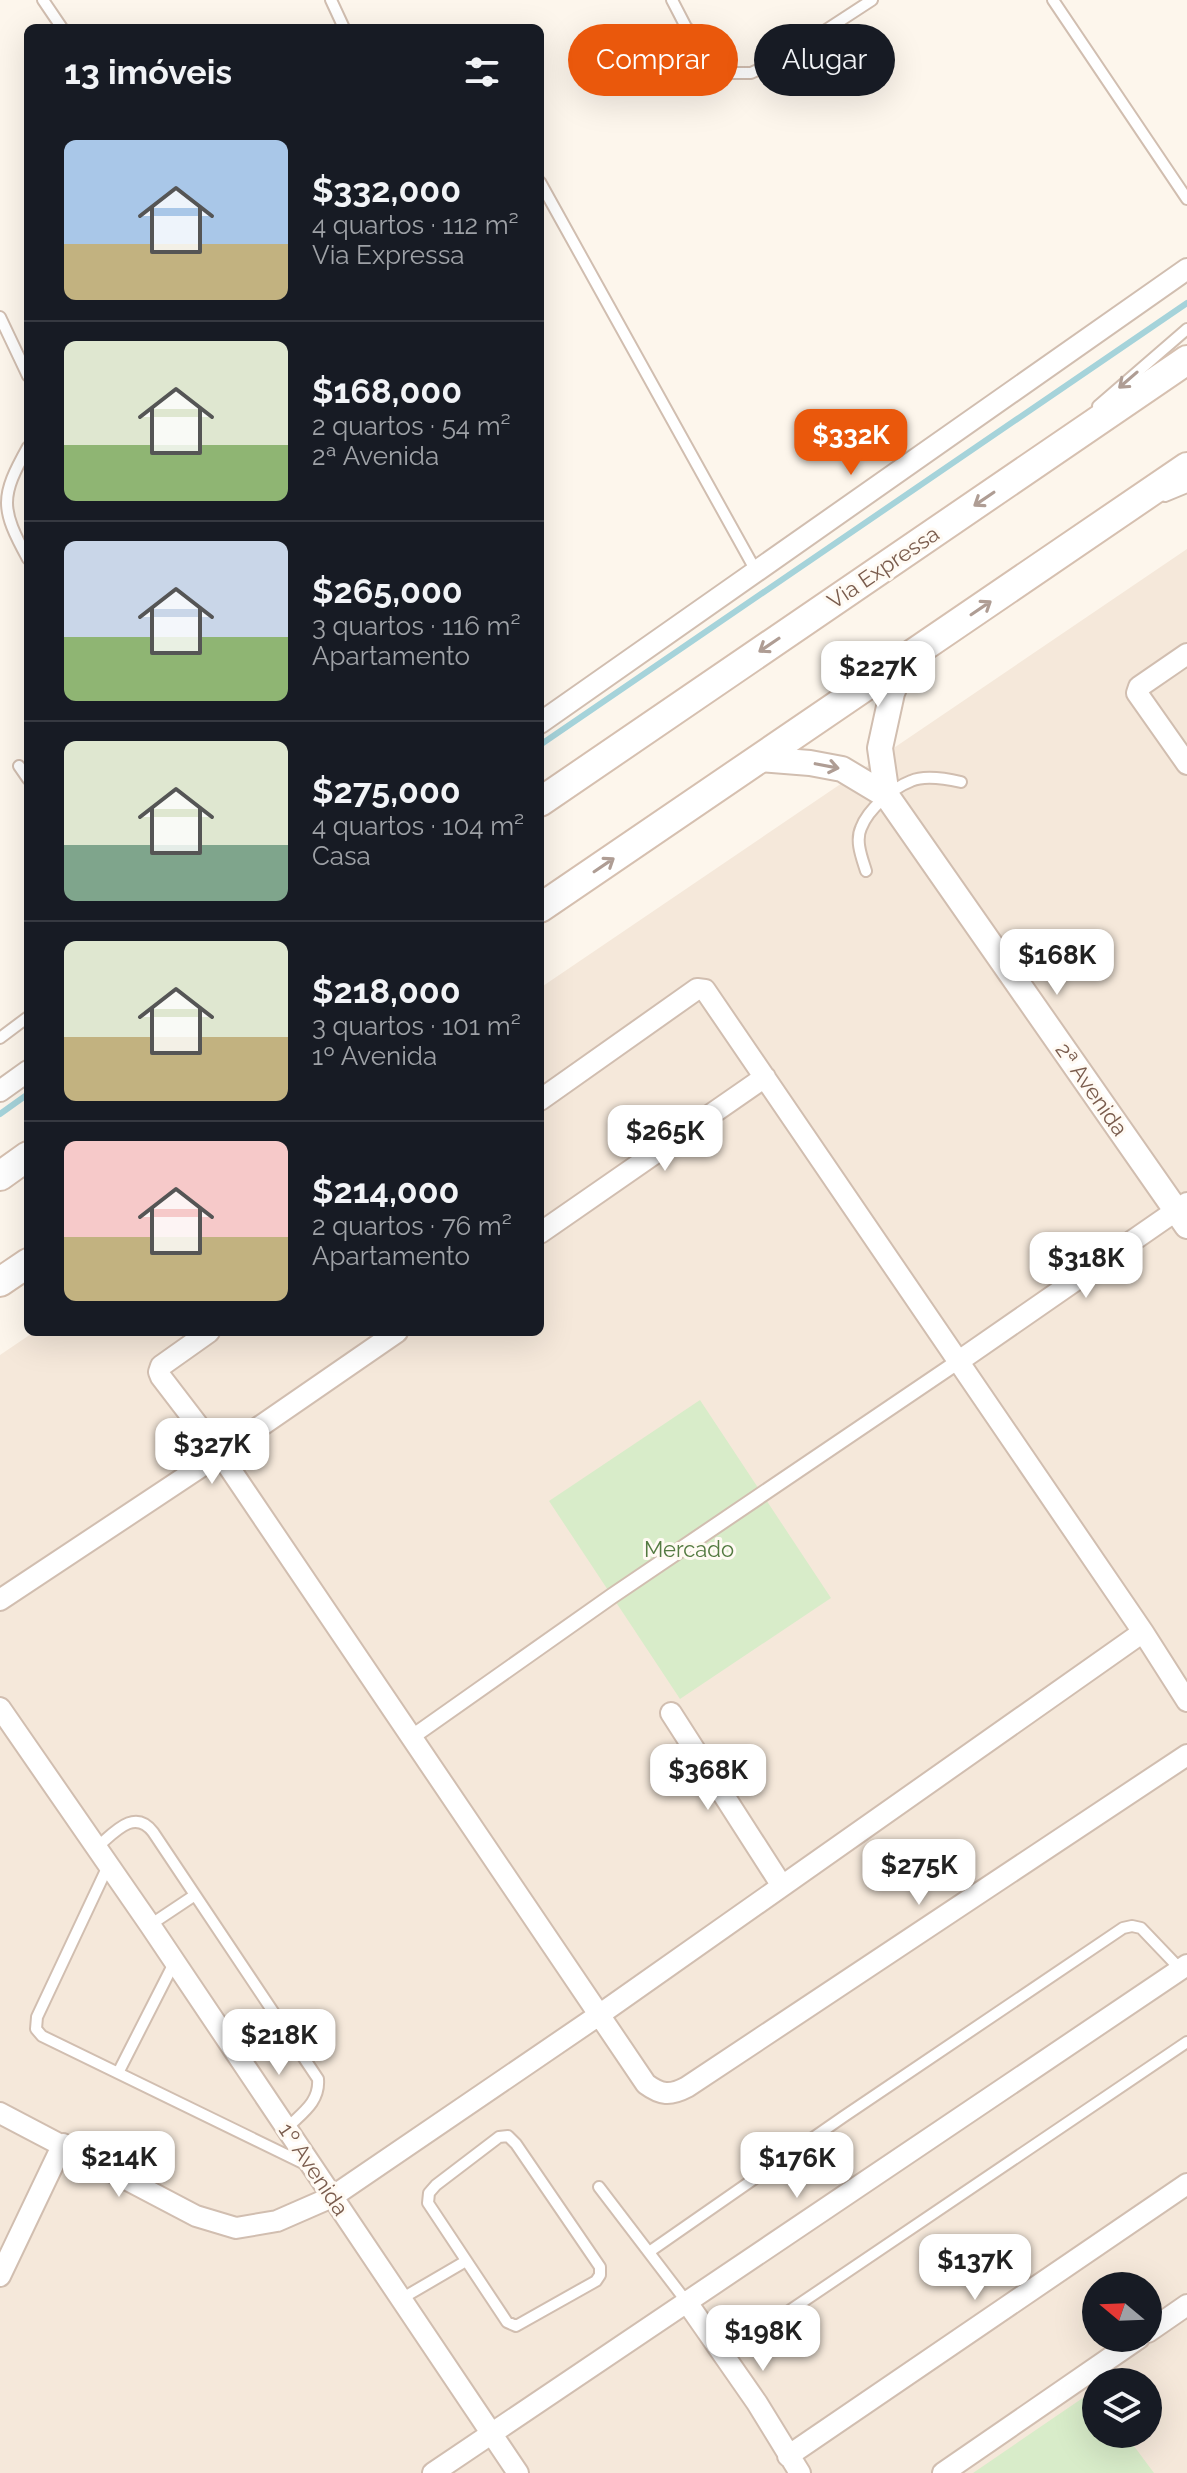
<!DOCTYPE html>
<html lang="pt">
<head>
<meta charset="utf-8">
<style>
	body { margin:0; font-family:Raleway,sans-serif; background:#242831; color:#f1f3f6; height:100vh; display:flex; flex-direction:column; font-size:30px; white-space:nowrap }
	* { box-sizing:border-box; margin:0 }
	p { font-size:26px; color:#9ea1a6 }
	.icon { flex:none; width:44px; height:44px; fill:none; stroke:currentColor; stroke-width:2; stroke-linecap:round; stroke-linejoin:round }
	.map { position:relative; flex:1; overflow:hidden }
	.panel { position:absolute; left:24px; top:24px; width:520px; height:1312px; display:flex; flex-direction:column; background:#171b24; border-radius:12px; box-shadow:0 8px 32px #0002 }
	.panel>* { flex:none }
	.hud { position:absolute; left:568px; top:24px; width:498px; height:72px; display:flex; gap:16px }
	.needle { width:52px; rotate:289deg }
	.controls { position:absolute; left:1082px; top:2272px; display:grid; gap:16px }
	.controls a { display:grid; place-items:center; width:80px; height:80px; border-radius:50%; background:#171b24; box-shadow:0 8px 32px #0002; font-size:40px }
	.price { position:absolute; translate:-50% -68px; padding:0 18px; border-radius:16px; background:#fff; color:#222; font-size:26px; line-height:52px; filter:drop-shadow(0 2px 4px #0008) }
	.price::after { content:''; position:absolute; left:50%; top:48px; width:24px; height:18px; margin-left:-12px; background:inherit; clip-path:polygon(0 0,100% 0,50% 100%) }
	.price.selected { background:#ea580c; color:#fff }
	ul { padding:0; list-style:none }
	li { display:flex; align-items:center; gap:24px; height:200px; padding:0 40px }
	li+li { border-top:2px solid #363941 }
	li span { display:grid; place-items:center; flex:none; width:224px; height:160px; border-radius:12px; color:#555 }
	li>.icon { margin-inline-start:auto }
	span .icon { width:96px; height:96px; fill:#fffc; stroke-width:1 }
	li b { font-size:34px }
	h2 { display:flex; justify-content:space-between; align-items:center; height:96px; padding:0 40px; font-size:34px }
	.pill { padding:0 28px; border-radius:36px; background:#171b24; box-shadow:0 8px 32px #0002; font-size:28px; line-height:72px }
	.pill.selected { background:#ea580c; color:#fff }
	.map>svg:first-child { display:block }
	.residential { fill:#f5e8da; fill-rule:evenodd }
	.green { fill:#d8ecc9 }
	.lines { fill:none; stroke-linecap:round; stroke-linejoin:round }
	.stream { stroke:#a5d3da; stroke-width:6 }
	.service-casing { stroke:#d1beb0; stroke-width:14 }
	.pedestrian-casing { stroke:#d1beb0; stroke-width:18 }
	.minor-casing { stroke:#d1beb0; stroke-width:24 }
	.tertiary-casing { stroke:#d1beb0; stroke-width:28 }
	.secondary-casing { stroke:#d6c0b0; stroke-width:32 }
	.service { stroke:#fff; stroke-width:10 }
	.pedestrian { stroke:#fff; stroke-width:14 }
	.minor { stroke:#fff; stroke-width:20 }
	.tertiary { stroke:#fff; stroke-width:24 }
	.secondary { stroke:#fff; stroke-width:28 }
	.oneway { stroke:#af9d94 }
	.labels { text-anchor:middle; stroke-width:6; stroke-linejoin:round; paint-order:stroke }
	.street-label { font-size:22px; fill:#7a5c4d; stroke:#fffaf3 }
	.park-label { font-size:22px; fill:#537a41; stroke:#fffaf3 }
</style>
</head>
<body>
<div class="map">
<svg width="1187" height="2473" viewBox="0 0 1187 2473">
	<rect width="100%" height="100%" fill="#fdf6ec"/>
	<!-- residential -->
	<path class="residential" d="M1187 549V2473H0V1355L34 1332H540V988ZM1096 2286H1148V2338H1096ZM1096 2382H1148V2434H1096Z"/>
	<!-- green -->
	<path class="green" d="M700 1400 831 1598 680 1699 549 1501Z
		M1093 2391 1096 2395V2434H1125L1154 2473H973Z"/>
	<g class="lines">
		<!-- stream -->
		<path class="stream" d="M540 745 1187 303
			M0 1114 28 1094"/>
		<defs>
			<path id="service" d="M43 0 62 28
				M331 0 344 28
				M672 0 686 27 732 73H751L783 58 872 0
				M1053 0 1187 199
				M540 182 756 571
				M0 317 28 376
				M1098 406 1187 329
				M28 447C0 497 0 508 28 559
				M1165 496 1187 487
				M19 766 28 779
				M866 871C862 858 855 841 861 828 868 809 893 788 911 781 924 775 948 779 961 782
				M0 1038 28 1017
				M96 1848C113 1834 134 1807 153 1832L318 2079C320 2102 302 2113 287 2128
				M108 1866 37 2017 36 2029 42 2036 307 2165
				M150 1925 195 1895
				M118 2073 174 1963
				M508 2136 516 2144 600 2267V2275L596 2281 516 2326 507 2322 428 2203 429 2193 436 2185 499 2137Z
				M599 2187 686 2301
				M649 2252 843 2117 1123 1928 1132 1926 1141 1928 1183 1972
				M401 2299 466 2261
				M724 2355 1187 2042"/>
			<path id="pedestrian" d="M412 1737 612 1596 959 1361"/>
			<path id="minor" d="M1187 654 1139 687 1137 693 1187 764
				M540 723 1187 269
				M0 1091 28 1071
				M540 1100 697 989 705 990 1143 1632 1187 1701
				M540 1233 765 1077
				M209 1332 161 1366 159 1372 161 1377 220 1454 646 2084C661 2095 670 2096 687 2087L1187 1755
				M959 1361 1187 1203
				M0 1600 220 1454 397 1332
				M0 1708 150 1925 518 2473
				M671 1713 782 1886
				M0 2113 196 2216 236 2228 277 2221 332 2197 599 2015 1143 1632
				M0 2276 63 2144
				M686 2301 757 2403 800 2473
				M1148 2332 1187 2305
				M788 2456 1187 2184
				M433 2473 1187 1965
				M943 2473 1139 2338"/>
			<path id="tertiary" d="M759 759 810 763 842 769 887 796 1187 1226
				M887 796 880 748 892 693 906 659"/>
			<path id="secondary" d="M540 802 1187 360
				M540 908 1187 467
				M0 1176 28 1156
				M0 1282 28 1263"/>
		</defs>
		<!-- service casing -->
		<use href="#service" class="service-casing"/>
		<!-- pedestrian casing -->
		<use href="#pedestrian" class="pedestrian-casing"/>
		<!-- minor casing -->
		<use href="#minor" class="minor-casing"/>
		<!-- tertiary casing -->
		<use href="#tertiary" class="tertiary-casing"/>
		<!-- secondary casing -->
		<use href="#secondary" class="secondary-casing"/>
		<!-- service -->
		<use href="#service" class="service"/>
		<!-- pedestrian -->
		<use href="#pedestrian" class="pedestrian"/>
		<!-- minor -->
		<use href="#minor" class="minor"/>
		<!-- tertiary -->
		<use href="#tertiary" class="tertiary"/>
		<!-- secondary -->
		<use href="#secondary" class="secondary"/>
	</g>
	<!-- one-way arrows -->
	<defs><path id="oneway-shaft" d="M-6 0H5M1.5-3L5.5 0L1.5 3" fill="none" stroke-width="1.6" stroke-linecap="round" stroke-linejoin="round" transform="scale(2)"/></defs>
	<g class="oneway">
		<use href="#oneway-shaft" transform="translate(1128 380) rotate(139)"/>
		<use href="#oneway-shaft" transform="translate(984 499) rotate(146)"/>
		<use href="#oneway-shaft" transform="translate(981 608) rotate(-34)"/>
		<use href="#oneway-shaft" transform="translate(769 645) rotate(146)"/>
		<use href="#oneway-shaft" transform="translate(827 766) rotate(11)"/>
		<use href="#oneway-shaft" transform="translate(604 865) rotate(-34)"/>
	</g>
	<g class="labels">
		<!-- street labels -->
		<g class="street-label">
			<text transform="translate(883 567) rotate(-34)" y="8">Via Expressa</text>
			<text transform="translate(1092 1089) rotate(55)" y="8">2ª Avenida</text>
			<text transform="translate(314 2169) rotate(56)" y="8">1º Avenida</text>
		</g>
		<!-- park labels -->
		<g class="park-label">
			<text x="689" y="1557">Mercado</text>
		</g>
	</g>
</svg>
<div class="controls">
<a><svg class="needle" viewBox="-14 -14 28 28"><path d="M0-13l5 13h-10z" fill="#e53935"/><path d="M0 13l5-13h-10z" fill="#9ea1a6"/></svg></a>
<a><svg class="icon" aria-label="layers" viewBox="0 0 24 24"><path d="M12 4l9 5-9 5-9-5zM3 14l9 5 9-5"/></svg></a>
</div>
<b class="price selected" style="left:851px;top:477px">$332K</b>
<b class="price" style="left:878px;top:709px">$227K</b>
<b class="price" style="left:1057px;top:997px">$168K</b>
<b class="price" style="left:665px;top:1173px">$265K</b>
<b class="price" style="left:1086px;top:1300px">$318K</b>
<b class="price" style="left:212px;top:1486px">$327K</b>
<b class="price" style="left:708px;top:1812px">$368K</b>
<b class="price" style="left:919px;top:1907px">$275K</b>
<b class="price" style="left:279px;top:2077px">$218K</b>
<b class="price" style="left:119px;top:2199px">$214K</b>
<b class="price" style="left:797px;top:2200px">$176K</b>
<b class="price" style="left:975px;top:2302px">$137K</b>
<b class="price" style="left:763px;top:2373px">$198K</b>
<div class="hud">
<a class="pill selected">Comprar</a>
<a class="pill">Alugar</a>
</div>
<section class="panel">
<h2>13 imóveis<svg class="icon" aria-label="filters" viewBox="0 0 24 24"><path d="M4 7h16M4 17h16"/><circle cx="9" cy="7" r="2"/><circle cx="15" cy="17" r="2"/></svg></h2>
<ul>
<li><span style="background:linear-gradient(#a9c7e8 65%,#c2b280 0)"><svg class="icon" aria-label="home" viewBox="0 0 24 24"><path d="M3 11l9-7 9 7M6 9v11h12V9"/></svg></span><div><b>$332,000</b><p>4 quartos · 112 m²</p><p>Via Expressa</p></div></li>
<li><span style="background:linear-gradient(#dfe7d0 65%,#8fb573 0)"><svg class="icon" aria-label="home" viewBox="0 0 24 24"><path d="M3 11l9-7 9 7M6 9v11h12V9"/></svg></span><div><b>$168,000</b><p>2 quartos · 54 m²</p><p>2ª Avenida</p></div></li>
<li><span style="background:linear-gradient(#c9d6e8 60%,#8fb573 0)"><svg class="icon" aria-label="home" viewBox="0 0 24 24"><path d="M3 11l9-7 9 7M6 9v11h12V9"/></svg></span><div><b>$265,000</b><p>3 quartos · 116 m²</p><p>Apartamento</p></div></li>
<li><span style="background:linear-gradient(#dfe7d0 65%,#7fa58c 0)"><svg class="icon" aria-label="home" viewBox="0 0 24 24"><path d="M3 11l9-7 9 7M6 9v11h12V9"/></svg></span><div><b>$275,000</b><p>4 quartos · 104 m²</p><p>Casa</p></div></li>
<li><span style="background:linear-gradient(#dfe7d0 60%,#c2b280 0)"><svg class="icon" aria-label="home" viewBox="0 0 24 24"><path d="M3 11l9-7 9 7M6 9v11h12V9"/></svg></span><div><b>$218,000</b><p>3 quartos · 101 m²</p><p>1º Avenida</p></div></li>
<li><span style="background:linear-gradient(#f6c9c9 60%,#c2b280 0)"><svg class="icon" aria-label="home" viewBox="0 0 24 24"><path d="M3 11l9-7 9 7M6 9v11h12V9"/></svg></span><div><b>$214,000</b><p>2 quartos · 76 m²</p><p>Apartamento</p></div></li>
</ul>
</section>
</div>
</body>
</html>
